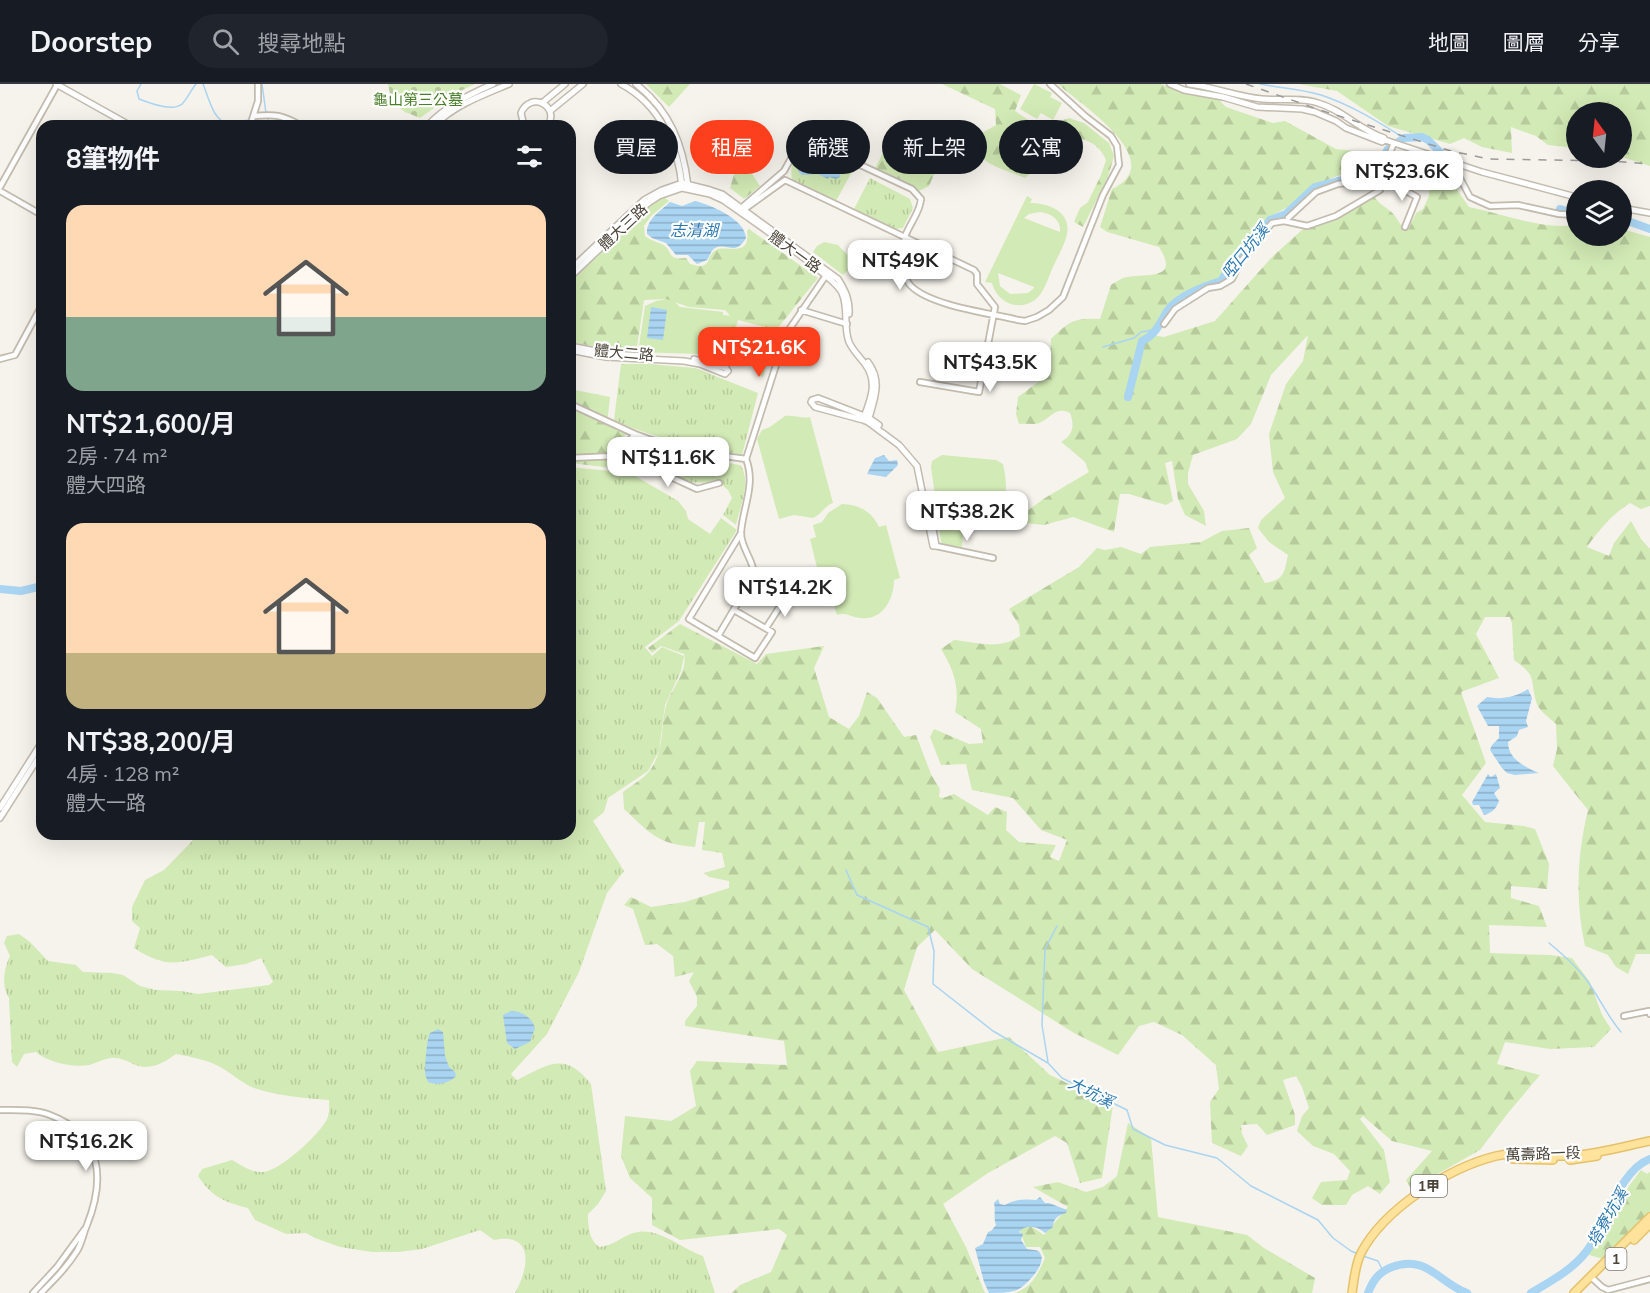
<!DOCTYPE html>
<html lang="zh-TW">
<head>
<meta charset="utf-8">
<style>
	body { margin:0; font-family:Mulish,"Noto Sans TC",sans-serif; background:#20242c; color:#f1f3f6; height:100vh; display:flex; flex-direction:column; font-size:22px; white-space:nowrap }
	* { box-sizing:border-box; margin:0 }
	p { font-size:20px; color:#9ea1a6 }
	.icon { flex:none; width:33px; height:33px; fill:none; stroke:currentColor; stroke-width:2; stroke-linecap:round; stroke-linejoin:round }
	.map { position:relative; flex:1; overflow:hidden }
	.details { position:absolute; left:36px; top:36px; width:540px; height:720px; display:flex; flex-direction:column; background:#171b24; border-radius:18px; box-shadow:0 6px 24px #0002 }
	.details>* { flex:none }
	.guide { position:absolute; left:594px; top:36px; width:570px; height:54px; display:flex; gap:12px }
	.needle { width:39px; rotate:345deg }
	.tools { position:absolute; left:1566px; top:18px; display:grid; gap:12px }
	.tools a { display:grid; place-items:center; width:66px; height:66px; border-radius:50%; background:#171b24; box-shadow:0 6px 24px #0002; font-size:30px }
	.price { position:absolute; translate:-50% -51px; padding:0 14px; border-radius:12px; background:#fff; color:#222; font-size:20px; line-height:39px; filter:drop-shadow(0 2px 3px #0008) }
	.price::after { content:''; position:absolute; left:50%; top:36px; width:18px; height:14px; margin-left:-9px; background:inherit; clip-path:polygon(0 0,100% 0,50% 100%) }
	.price.selected { background:#fc3f1d; color:#fff }
	ul { padding:0; list-style:none }
	li { display:grid; align-content:center; gap:12px; height:318px; padding:0 30px }
	li span { display:grid; place-items:center; height:186px; border-radius:18px; color:#555 }
	li>.icon { margin-inline-start:auto }
	span .icon { width:108px; height:108px; fill:#fffc; stroke-width:1 }
	li b { font-size:26px }
	h2 { display:flex; justify-content:space-between; align-items:center; height:72px; padding:0 30px; font-size:26px }
	.chip { padding:0 21px; border-radius:27px; background:#171b24; box-shadow:0 6px 24px #0002; font-size:21px; line-height:54px }
	.chip.selected { background:#fc3f1d; color:#fff }
	header { display:flex; align-items:center; gap:36px; box-sizing:border-box; height:84px; padding:0 30px; background:#171b24; border-bottom:2px solid #363941 }
	header strong { font-size:28px }
	nav { display:flex; gap:33px; margin-inline-start:auto; font-size:21px }
	.search { width:420px; height:54px; background:#20242c; display:flex; align-items:center; gap:15px; box-sizing:border-box; padding:0 21px; border-radius:33px; color:#9ea1a6; font-size:22px }
	.map>svg:first-child { display:block }
	.grass { fill:url(#grass-tufts) }
	.forest { fill:url(#forest-firs) }
	.cemetery { fill:url(#cemetery-stones) }
	.pitch { fill:#d2eab5; fill-rule:evenodd }
	.water { fill:url(#water-rules) }
	.lines { fill:none; stroke-linecap:round; stroke-linejoin:round }
	.stream { stroke:#a9d4f2; stroke-width:1.5 }
	.river { stroke:#a9d4f2; stroke-width:8 }
	.minor-casing { stroke:#c2bbae; stroke-width:8 }
	.tertiary-casing { stroke:#c2bbae; stroke-width:8 }
	.primary-casing { stroke:#e6c16a; stroke-width:10 }
	.minor { stroke:#fff; stroke-width:4.5 }
	.tertiary { stroke:#fff; stroke-width:5 }
	.primary { stroke:#ffe39c; stroke-width:7 }
	.rail { stroke:#9a9a9a; stroke-width:1.5; stroke-dasharray:8 8; stroke-linecap:butt }
	.labels { text-anchor:middle; stroke-width:4.5; stroke-linejoin:round; paint-order:stroke }
	.shield { fill:#fff; stroke:#817c74; stroke-width:1.5 }
	.shield-label { font-size:14px; font-weight:bold; fill:#4b4439 }
	.park-label { font-size:15px; fill:#4a7f2a; stroke:#fff }
	.street-label { font-size:15px; fill:#4b4439; stroke:#fff }
	.water-label { font-size:16px; font-style:italic; fill:#2e7ab2; stroke:#fff }
</style>
</head>
<body>
<header>
<strong>Doorstep</strong>
<div class="search"><svg class="icon" aria-label="search" viewBox="0 0 24 24"><circle cx="10" cy="10" r="6"/><path d="M15 15l6 6"/></svg>搜尋地點</div>
<nav><a>地圖</a><a>圖層</a><a>分享</a></nav>
</header>
<div class="map">
<svg width="1650" height="1209" viewBox="0 0 1650 1209">
	<defs>
		<pattern id="grass-tufts" width="24" height="20" patternUnits="userSpaceOnUse" patternTransform="scale(1.5)"><rect width="24" height="20" fill="#d2eab5"/><path d="M3 7l-1-3M5 7V3M7 7l1-3M15 17l-1-3M17 17v-4M19 17l1-3" fill="none" stroke="#b6ca9c"/></pattern>
		<pattern id="forest-firs" width="22" height="20" patternUnits="userSpaceOnUse" patternTransform="scale(1.5)"><rect width="22" height="20" fill="#d2eab5"/><path d="M5 1l3.5 6h-7zM16 11l3.5 6h-7z" fill="#b6ca9c"/></pattern>
		<pattern id="cemetery-stones" width="16" height="16" patternUnits="userSpaceOnUse" patternTransform="scale(1.5)"><rect width="16" height="16" fill="#d2eab5"/><path d="M2 7V4a2 2 0 0 1 4 0v3zM10 15v-3a2 2 0 0 1 4 0v3z" fill="#b6ca9c"/></pattern>
		<pattern id="water-rules" width="6" height="5" patternUnits="userSpaceOnUse" patternTransform="scale(1.5)"><rect width="6" height="5" fill="#a9d4f2"/><path d="M0 2.5h6" fill="none" stroke="#8caec5"/></pattern>
	</defs>
	<rect width="100%" height="100%" fill="#f6f3ec"/>
	<!-- grass -->
	<path class="grass" d="M805 63 853 86 836 117 792 95C789 84 795 68 805 63Z
		M870 94 910 115 913 124 903 144 895 145 854 125Z
		M621 280H648L695 284 758 309 742 371C698 363 654 355 614 336Z
		M653 361 675 367 676 371C667 379 658 385 645 380Z
		M691 372 740 381C752 396 740 423 736 441L723 431 732 414 728 406 716 396C701 401 682 399 669 388L671 385Z
		M570 383 630 389 678 417 686 427 688 435 710 450 721 434 737 446 679 537 645 563 652 572 662 563 684 572 681 587 665 621 659 667 648 687 608 714 604 728 593 737 624 787 607 809 579 888 547 950 511 990 517 996C549 980 565 967 591 1000L606 1107 598 1120 588 1130C588 1142 589 1156 599 1163 613 1162 621 1153 633 1149 657 1141 682 1165 703 1172L715 1209H515C529 1184 535 1148 494 1156L480 1146 422 1165 398 1168H372L340 1163 315 1154 306 1149 286 1150 255 1136 248 1124C224 1118 212 1113 198 1092L202 1085 232 1076C241 1081 252 1089 263 1088 280 1087 320 1050 327 1035 330 1030 329 1021 329 1016 304 1014 278 1012 254 1004 241 999 233 990 222 984 208 976 192 973 176 970 162 980 150 987 133 980 127 977 118 973 111 974 103 975 96 979 89 981 72 984 48 978 36 968L24 970 17 983 12 978 9 914C1 903 4 884 10 872L4 859 7 852 19 850 30 858 48 877 76 881 83 888 112 889 123 891 140 902 156 906 181 907 198 910 269 901 273 898 261 874 246 880 226 883 212 871C176 880 166 884 134 864L140 844 132 837V823L145 796 164 786 199 750H570Z"/>
	<!-- forest -->
	<path class="forest" d="M646 0H690L669 23Z
		M942 0H1000L1021 11 1015 27 1030 37 1050 41 1069 34 1084 39 1109 59 1114 72 1108 93 1083 143 1074 138 1080 124 1088 118 1101 91 1106 76C1096 52 1072 51 1050 58L1031 89 1025 94C1013 89 982 80 977 68 975 64 975 58 975 53L996 41 995 25Z
		M1058 0H1161L1184 9 1217 14 1226 23 1273 39 1285 37 1336 65 1356 67 1357 77 1353 84 1345 89 1314 101 1288 123 1269 133 1237 169 1221 193 1175 214 1168 221 1150 251 1164 253 1215 237 1272 173 1303 145 1336 133 1374 112C1379 120 1383 121 1390 127 1398 133 1398 141 1408 146L1416 129 1423 125 1429 112V105L1425 103 1416 105 1388 97C1399 96 1406 101 1416 102 1430 102 1442 101 1455 103L1469 123C1505 130 1540 146 1576 141V152H1622V145L1650 153V422L1641 425 1630 419C1611 431 1600 445 1587 463L1609 472 1614 459 1631 437 1641 455 1650 465V870H1636L1628 890 1616 883 1608 871 1585 862C1575 817 1577 771 1588 726L1553 682 1557 665 1556 640C1551 635 1540 628 1537 620 1529 596 1539 593 1514 576L1512 540 1510 533H1485L1476 550 1499 594 1461 608 1486 679 1462 711 1485 738 1524 742 1535 745 1549 780 1547 805 1511 802V814L1539 822 1547 843 1489 841 1490 869 1550 871 1572 874 1590 898 1602 931 1611 945 1594 963 1550 965 1505 958 1497 980 1540 991 1508 1029 1480 1066 1411 1105 1406 1096 1432 1067 1392 1057 1363 1032 1360 1035 1384 1066 1390 1098 1380 1110 1368 1102 1352 1111 1346 1121H1322L1312 1114 1321 1098 1347 1096 1350 1087 1334 1070 1313 1062 1297 1047 1302 1032 1309 1024 1302 1003 1296 992 1283 996 1295 1031V1041L1267 1051 1257 1040 1241 1041 1242 1050 1248 1062 1241 1072 1212 1059 1210 1018 1219 1005 1216 981 1182 951 1154 938 1139 942 1118 971 1074 949 972 885 935 846 917 863 904 906 938 968 1009 953 1050 991 1113 1021 1102 1094 1080 1099 1067 1059 1055 1052 988 1089 943 1120 966 1163 985 1209H732L740 1201 771 1188 787 1151 779 1145 680 1156 652 1141V1114L630 1094 621 1072 625 1032 671 1037 696 1022 690 987 697 977 787 981 784 957 685 942V937L697 922V913L689 897 694 888 675 893 673 872 657 860 645 861 633 825 624 821 631 813 651 823 685 818 729 804V797L709 793 704 789 725 783 722 769 702 766 705 738H699L695 763C657 760 651 750 624 725L623 708C632 701 645 694 651 685 665 663 660 645 666 622 671 605 688 588 684 570L661 562 652 569 648 564 680 540 757 580 766 570 824 562 814 584 829 633 849 645 859 632 867 608 877 614 904 653 916 651 931 690 940 705 939 713 943 714 954 710 988 731 995 723 1007 728 1006 746 1019 758 1056 761 1050 773 1059 777 1067 756 1041 746 1013 714 972 706 966 680 941 681 930 653 934 645 969 660 983 659 981 645 955 628C960 604 954 586 941 565L954 556C977 558 999 567 1020 552L1019 541 1009 525 1079 483 1097 464 1105 466 1121 463 1141 470 1150 463 1201 458 1222 447 1249 444 1257 464 1249 471 1265 499C1285 496 1284 488 1288 471L1269 458 1258 444 1261 436 1285 414 1273 388 1269 350 1286 300 1303 277 1308 251 1271 291 1251 340 1237 355 1193 371 1188 389V400L1204 427 1206 442 1185 431 1178 415 1172 377 1165 379 1173 417 1166 421 1129 410H1120L1114 448 1073 433 1044 441 1025 439 1027 427 1045 414 1089 388C1088 387 1086 379 1085 378 1082 375 1064 360 1061 358 1073 351 1075 342 1070 329 1055 322 1052 334 1039 339 1034 341 1025 339 1019 340L1016 330 1018 313 1050 289 1051 255C1070 237 1073 234 1100 235L1111 201C1114 199 1119 196 1123 194 1142 188 1182 199 1159 163L1107 148 1100 143 1112 105C1171 77 1078 19 1058 0Z
		M1299 0H1650V82L1622 73V28H1576V64L1548 61 1536 52 1511 43 1512 69 1482 63 1464 54 1450 60 1388 42 1337 7Z
		M835 39 863 53 853 74 831 62 828 52Z
		M885 64 936 86 929 102 919 107 875 85Z
		M747 82 760 102 744 115 730 104 735 87Z
		M664 113 669 117 651 132 644 142 645 152C652 158 661 158 666 163 670 167 670 173 676 174 680 175 683 174 686 174L690 180C714 187 704 173 716 166 725 160 751 175 747 147L749 145 818 194 777 245 763 293 760 292 772 245 738 236 726 282 724 281 732 234 725 226 689 223 665 215 644 216 636 270 570 258V197C579 188 589 180 598 172 620 151 638 128 664 113Z
		M570 305 610 313 607 340 627 350C611 360 612 366 613 384L570 379Z
		M1128 1039 1151 1054 1158 1133 1247 1151 1264 1164 1315 1194 1312 1209H1015C1032 1203 1038 1190 1045 1174L1040 1163H1026L1019 1144 1029 1141 1044 1151 1068 1123 1033 1103 1058 1098 1086 1108 1103 1103 1117 1092Z
		M1641 1086 1647 1090 1650 1088V1128L1603 1175 1589 1171 1629 1102Z"/>
	<!-- cemetery -->
	<path class="cemetery" d="M388 0H475L454 10 420 34 405 28 392 19Z"/>
	<!-- pitch -->
	<path class="pitch" d="M1034 0 1052 9 1050 13 1062 19 1053 36 1041 29 1037 35 1020 25Z
		M1027 112 1032 115 1030 119C1050 119 1074 129 1066 154 1063 164 1057 174 1053 183 1048 194 1044 209 1035 216 1017 228 997 218 992 199L985 198ZM1041 128C1052 130 1061 136 1060 148L1024 134 1029 130ZM998 189 1034 203V204L1028 209 1010 210 1000 202Z
		M824 158 838 161 855 179 843 191 813 168 817 162Z
		M666 215 674 217 680 223 723 228V231L733 232 731 250H727L723 281 698 270 638 268 645 222 656 217Z
		M785 332C794 331 802 335 810 333L833 419C824 422 822 430 813 434L794 431 779 435 757 355 762 346 770 343Z
		M942 371 996 376 1003 380C1013 425 999 444 953 446L963 447 962 464 945 461 941 458 939 443 952 446 939 440 931 383 932 377Z
		M842 420C859 420 872 428 879 443L886 441 900 494 894 496C894 516 882 537 860 534 849 533 848 528 837 531L833 519 826 520 810 455 816 453 813 441 822 438 828 429Z"/>
	<!-- water -->
	<path class="water" d="M806 76 810 77 811 80 816 79C823 86 833 80 840 88V93L836 95 829 93 828 95 818 90 802 91 798 87 801 77Z
		M695 117C711 121 745 135 746 154 735 173 727 158 715 164 711 166 710 172 707 176L697 180 688 171H676L666 159 652 154 647 150C646 135 661 127 670 118L682 122Z
		M651 223 667 226 663 256 647 254Z
		M884 371 889 377 897 376 898 381 886 393 867 390 875 374Z
		M1528 605 1532 614 1526 637 1528 643 1519 646 1517 652 1508 658C1508 675 1525 683 1539 689L1515 691 1507 689 1502 684 1490 666 1492 661 1499 654V642H1488L1477 622 1487 613C1501 616 1517 613 1528 605Z
		M1488 690 1491 693 1496 690 1500 704 1494 709 1499 717C1496 725 1492 729 1484 731L1479 721H1473L1472 718Z
		M511 927C521 927 532 933 535 944L530 958 515 965 507 959 503 931Z
		M438 945 443 948 445 972 449 983 455 988 456 992C450 999 437 1002 428 998 427 995 425 992 425 988 425 981 427 953 430 949Z
		M1040 1113 1045 1119H1049L1067 1126 1066 1129C1058 1131 1053 1135 1053 1143L1045 1149C1039 1143 1026 1139 1019 1148L1023 1150 1021 1156 1027 1165C1031 1166 1038 1165 1040 1169 1048 1179 1026 1202 1017 1206 1008 1209 998 1209 989 1209L984 1198 975 1164 983 1160 988 1148 991 1147 996 1141C993 1133 996 1127 994 1119L998 1115 1000 1120 1005 1121C1014 1115 1026 1115 1036 1116Z"/>
	<g class="lines">
		<!-- stream -->
		<path class="stream" d="M141 0 137 7 139 15C149 19 173 28 182 20 187 15 191 6 196 0
			M203 0C208 11 214 41 230 39 237 39 243 36 250 36
			M262 0 266 29
			M1166 0 1167 1
			M1260 0C1280 4 1302 5 1321 11 1351 21 1377 37 1404 54
			M267 33 270 42
			M254 38 263 42
			M1103 263 1134 254 1141 248 1158 245
			M846 786 857 811 928 843 934 867 933 900 993 947 1048 979 1062 994 1127 1026 1133 1045 1165 1061 1217 1074 1251 1102 1318 1136 1333 1154 1351 1167 1358 1170
			M1549 859C1565 872 1581 886 1592 904 1602 919 1609 934 1621 948
			M1048 978 1042 941 1045 865 1057 842
			M1363 1172 1378 1177 1383 1187"/>
		<!-- river -->
		<path class="river" d="M1560 125 1576 130
			M1622 135 1650 145
			M1128 313 1142 257C1157 250 1160 238 1168 226 1178 212 1206 201 1221 197L1235 176 1261 149 1270 136 1286 130 1315 103 1338 97 1365 93 1375 89 1388 65 1404 54 1422 53 1428 56 1459 87
			M0 505 21 507 42 502
			M1368 1209C1373 1196 1379 1188 1392 1183 1427 1170 1439 1199 1467 1209
			M1531 1209C1551 1197 1572 1186 1586 1168 1606 1142 1619 1086 1650 1075"/>
		<defs>
			<path id="minor" d="M254 32C275 30 282 31 300 41
				M250 42 258 17V0
				M1381 99 1393 100 1417 113 1405 143
				M0 103 57 1
				M0 107 42 131
				M740 125 784 87 799 60 809 57 912 105 921 115C920 129 909 140 905 153 903 159 903 166 902 172 901 181 904 195 911 202 931 222 990 229 1018 236L1025 237 1037 233 1049 226 1063 213 1103 111 1119 81 1117 62 1111 52 1085 32 1050 0
				M742 127 785 96 974 186 977 190V200L995 223 979 308 920 298
				M1288 134 1316 108 1338 100 1379 95 1419 100 1442 98 1460 94 1470 113 1490 122 1518 121 1559 130 1576 131
				M801 226 847 240
				M1164 240 1175 225 1208 204 1220 202 1232 195 1241 177 1272 139 1284 137 1307 142 1336 132 1380 106 1379 95 1394 59
				M0 275 15 271 42 221
				M570 320 635 350
				M616 372 660 388 697 405 719 399
				M570 374 616 372 635 350C671 364 708 370 746 375
				M746 375 786 250 827 190
				M660 388 689 366
				M936 462 993 474
				M734 526 772 548 755 574 689 535 741 449
				M766 544 786 513
				M718 552 753 493C756 478 740 464 741 448 743 423 756 400 746 375
				M1624 932 1649 927 1650 930
				M0 1026C16 1026 35 1025 50 1031 103 1051 105 1096 87 1141 83 1150 82 1159 77 1167 67 1183 54 1196 41 1209
				M1591 1193 1602 1203 1608 1206 1650 1195
				M33 1209 57 1183 84 1146"/>
			<path id="tertiary" d="M56 0 131 42
				M621 0C659 20 679 62 682 104L710 110 723 116C744 131 835 192 842 209 849 225 843 242 849 258 853 267 860 273 865 280 879 299 870 316 863 336L868 338 899 361 917 382 933 462H936
				M636 0C670 27 683 60 688 102
				M1170 0 1184 6 1223 13 1257 23 1302 25 1315 28 1336 37 1346 44 1382 58 1385 56
				M1189 0C1214 3 1238 13 1262 15 1281 17 1301 13 1318 19 1343 26 1359 46 1384 54L1385 56 1482 88 1576 113
				M542 19 565 0
				M550 27 583 0
				M427 42C446 22 468 11 493 0
				M434 42C454 21 483 11 509 0
				M524 42 521 29C530 7 560 21 548 42
				M682 99 710 106 722 110 838 195C845 206 850 216 849 230
				M1622 124 1650 129
				M570 186 644 116 662 106 682 99
				M570 193 647 120 659 112 682 104
				M570 262 611 270 643 272
				M570 266 606 273 684 277 700 280 725 290 728 287
				M694 275 726 284 728 287
				M868 278C882 297 875 313 869 334L879 341
				M863 336 815 323 811 318 812 316 818 314 867 333
				M930 428 936 462
				M0 724 42 658
				M0 734 42 668"/>
			<path id="primary" d="M1513 1075 1553 1076
				M1570 1076 1597 1072
				M1634 1156 1650 1140
				M1352 1209C1354 1196 1355 1181 1361 1169 1384 1125 1448 1084 1496 1072 1517 1067 1538 1072 1560 1072 1590 1072 1621 1063 1650 1057
				M1574 1209 1650 1133"/>
		</defs>
		<!-- minor casing -->
		<use href="#minor" class="minor-casing"/>
		<!-- tertiary casing -->
		<use href="#tertiary" class="tertiary-casing"/>
		<!-- primary casing -->
		<use href="#primary" class="primary-casing"/>
		<!-- minor -->
		<use href="#minor" class="minor"/>
		<!-- tertiary -->
		<use href="#tertiary" class="tertiary"/>
		<!-- primary -->
		<use href="#primary" class="primary"/>
		<!-- rail -->
		<path class="rail" d="M1246 0 1320 26 1451 67 1489 75 1611 77 1650 80"/>
	</g>
	<g class="labels">
		<!-- shield labels -->
		<g class="shield">
			<rect x="1411" y="1091" width="36" height="22" rx="4.5"/>
			<rect x="1605.5" y="1164" width="21" height="22" rx="4.5"/>
		</g>
		<g class="shield-label">
			<text x="1429" y="1107">1甲</text>
			<text x="1616" y="1180">1</text>
		</g>
		<!-- park labels -->
		<g class="park-label">
			<text x="418" y="21">龜山第三公墓</text>
		</g>
		<!-- street labels -->
		<g class="street-label">
			<text transform="translate(623 143) rotate(-43)" y="5">體大三路</text>
			<text transform="translate(795 168) rotate(36)" y="5">體大一路</text>
			<text transform="translate(624 269) rotate(5)" y="5">體大二路</text>
			<text transform="translate(1543 1070) rotate(-2)" y="5">萬壽路一段</text>
		</g>
		<!-- water labels -->
		<g class="water-label">
			<text x="694" y="152">志清湖</text>
			<text transform="translate(1245 167) rotate(-51)" y="6">啞口坑溪</text>
			<text transform="translate(1091 1008) rotate(27)" y="6">大坑溪</text>
			<text transform="translate(1607 1133) rotate(-60)" y="6">塔寮坑溪</text>
		</g>
	</g>
</svg>
<div class="tools">
<a><svg class="needle" viewBox="-14 -14 28 28"><path d="M0-13l5 13h-10z" fill="#e53935"/><path d="M0 13l5-13h-10z" fill="#9ea1a6"/></svg></a>
<a><svg class="icon" aria-label="layers" viewBox="0 0 24 24"><path d="M12 4l9 5-9 5-9-5zM3 14l9 5 9-5"/></svg></a>
</div>
<b class="price" style="left:1402px;top:118px">NT$23.6K</b>
<b class="price" style="left:900px;top:207px">NT$49K</b>
<b class="price selected" style="left:759px;top:294px">NT$21.6K</b>
<b class="price" style="left:990px;top:309px">NT$43.5K</b>
<b class="price" style="left:668px;top:404px">NT$11.6K</b>
<b class="price" style="left:967px;top:458px">NT$38.2K</b>
<b class="price" style="left:785px;top:534px">NT$14.2K</b>
<b class="price" style="left:86px;top:1088px">NT$16.2K</b>
<div class="guide">
<a class="chip">買屋</a>
<a class="chip selected">租屋</a>
<a class="chip">篩選</a>
<a class="chip">新上架</a>
<a class="chip">公寓</a>
</div>
<section class="details">
<h2>8筆物件<svg class="icon" aria-label="filters" viewBox="0 0 24 24"><path d="M4 7h16M4 17h16"/><circle cx="9" cy="7" r="2"/><circle cx="15" cy="17" r="2"/></svg></h2>
<ul>
<li><span style="background:linear-gradient(#ffd9b3 60%,#7fa58c 0)"><svg class="icon" aria-label="home" viewBox="0 0 24 24"><path d="M3 11l9-7 9 7M6 9v11h12V9"/></svg></span><div><b>NT$21,600/月</b><p>2房 · 74 m²</p><p>體大四路</p></div></li>
<li><span style="background:linear-gradient(#ffd9b3 70%,#c2b280 0)"><svg class="icon" aria-label="home" viewBox="0 0 24 24"><path d="M3 11l9-7 9 7M6 9v11h12V9"/></svg></span><div><b>NT$38,200/月</b><p>4房 · 128 m²</p><p>體大一路</p></div></li>
</ul>
</section>
</div>
</body>
</html>
